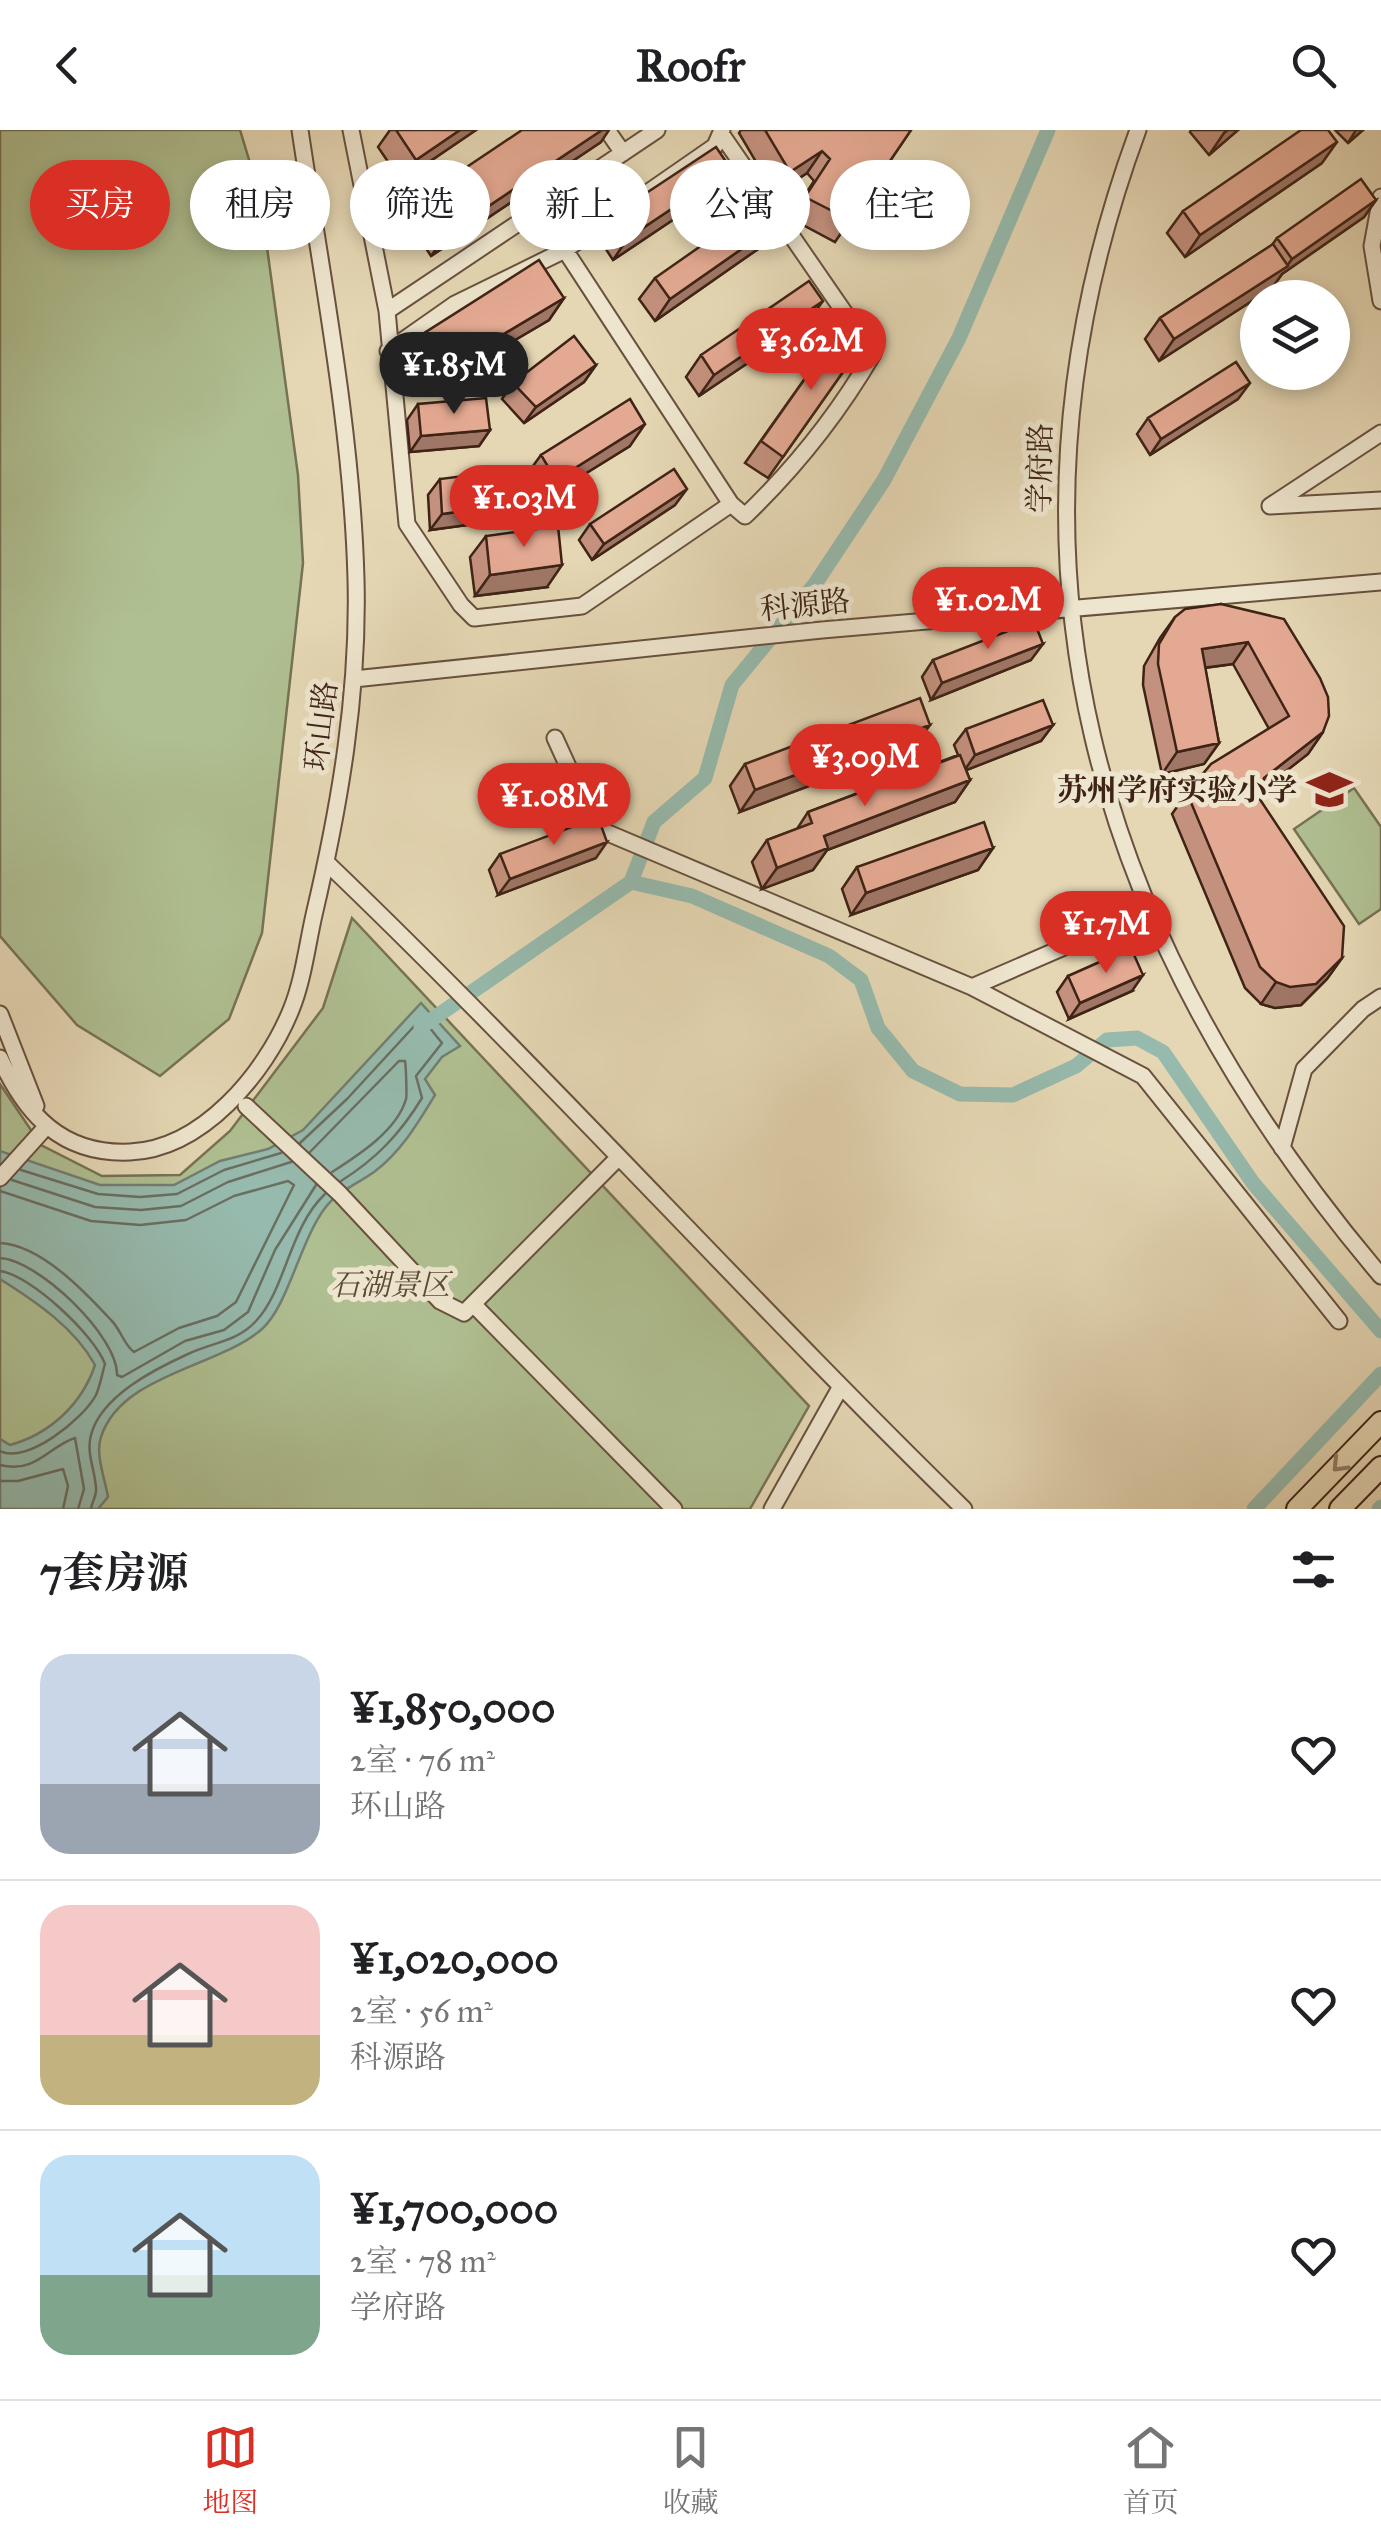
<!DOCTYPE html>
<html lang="zh">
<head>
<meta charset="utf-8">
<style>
	body { margin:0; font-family:"IM FELL Great Primer","Noto Serif SC",serif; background:#f6f6f6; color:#202124; height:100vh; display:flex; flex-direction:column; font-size:38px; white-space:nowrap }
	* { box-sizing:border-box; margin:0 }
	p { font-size:32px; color:#757577 }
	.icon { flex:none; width:55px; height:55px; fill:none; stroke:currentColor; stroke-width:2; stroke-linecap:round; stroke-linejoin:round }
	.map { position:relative; height:1379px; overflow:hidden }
	.panel { display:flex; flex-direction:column; background:#fff; flex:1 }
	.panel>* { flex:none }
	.top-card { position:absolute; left:30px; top:30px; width:1322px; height:90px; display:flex; gap:20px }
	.controls { position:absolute; left:1240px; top:150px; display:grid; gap:20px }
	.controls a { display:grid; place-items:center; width:110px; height:110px; border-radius:50%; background:#fff; box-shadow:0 5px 15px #0003; font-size:50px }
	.price { position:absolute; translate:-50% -85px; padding:0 22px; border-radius:35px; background:#d93025; color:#fff; font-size:32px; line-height:65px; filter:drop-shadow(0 2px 5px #0008) }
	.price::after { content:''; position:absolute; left:50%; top:60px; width:30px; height:22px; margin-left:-15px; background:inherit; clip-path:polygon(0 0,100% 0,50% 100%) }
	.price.current { background:#222; color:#fff }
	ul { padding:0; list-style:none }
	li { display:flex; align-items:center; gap:30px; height:250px; padding:0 40px }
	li+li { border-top:2px solid #e0e0e0 }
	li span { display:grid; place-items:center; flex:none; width:280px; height:200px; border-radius:30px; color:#555 }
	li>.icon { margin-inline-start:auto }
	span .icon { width:120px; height:120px; fill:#fffc; stroke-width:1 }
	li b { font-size:42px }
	h2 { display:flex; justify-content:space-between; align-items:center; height:120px; padding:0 40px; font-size:42px }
	.tag { padding:0 35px; border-radius:45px; background:#fff; box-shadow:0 5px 15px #0003; font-size:35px; line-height:90px }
	.tag.current { background:#d93025; color:#fff }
	header { display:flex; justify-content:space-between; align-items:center; height:130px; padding:0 40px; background:#fff; font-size:45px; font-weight:800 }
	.menu { display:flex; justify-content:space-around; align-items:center; height:140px; border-top:2px solid #e0e0e0; background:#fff; font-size:28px; color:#757577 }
	.menu a { display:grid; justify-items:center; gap:5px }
	.menu .current { color:#d93025 }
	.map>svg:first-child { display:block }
	.green { fill:#afbf91; stroke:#777254; stroke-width:2.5 }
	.water { fill:#96baad; stroke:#737e71; stroke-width:2.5 }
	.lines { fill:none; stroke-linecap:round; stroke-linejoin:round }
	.shore { stroke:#6a6f62; stroke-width:2.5 }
	.canal { stroke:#96baad; stroke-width:15 }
	.minor-casing { stroke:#68513e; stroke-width:19 }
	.major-casing { stroke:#3f2416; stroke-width:24 }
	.minor { stroke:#eee5ce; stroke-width:15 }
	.major { stroke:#e5d7b4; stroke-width:20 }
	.wall { fill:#c4917e; stroke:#3f2416; stroke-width:2.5 }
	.shaded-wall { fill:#a07666; stroke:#3f2416; stroke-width:2.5 }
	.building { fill:#e4a992; stroke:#3f2416; stroke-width:2.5 }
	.oneway { stroke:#927e65 }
	.labels { text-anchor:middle; stroke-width:10; stroke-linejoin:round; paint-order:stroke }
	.street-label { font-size:30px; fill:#3f2416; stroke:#eee5ce }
	.poi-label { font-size:30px; font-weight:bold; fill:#3f2416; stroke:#eee5ce; text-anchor:end }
	.park-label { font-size:30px; font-style:italic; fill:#5b4b35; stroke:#eee5ce }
</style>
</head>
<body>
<header><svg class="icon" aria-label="back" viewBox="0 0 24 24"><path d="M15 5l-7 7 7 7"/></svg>Roofr<svg class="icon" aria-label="search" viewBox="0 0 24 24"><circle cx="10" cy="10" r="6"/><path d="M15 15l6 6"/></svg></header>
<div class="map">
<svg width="1381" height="1379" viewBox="0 0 1381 1379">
	<rect width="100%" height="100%" fill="#e5d7b4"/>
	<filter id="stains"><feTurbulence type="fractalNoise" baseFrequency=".002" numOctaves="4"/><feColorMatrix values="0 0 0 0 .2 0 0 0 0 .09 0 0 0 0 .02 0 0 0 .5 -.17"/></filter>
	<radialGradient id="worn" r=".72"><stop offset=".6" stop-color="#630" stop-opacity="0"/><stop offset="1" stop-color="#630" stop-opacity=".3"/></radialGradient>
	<!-- green -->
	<path class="green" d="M0 0H240L260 66 298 345 303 433 262 803 229 889 160 946 77 895 0 806Z
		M1354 658 1381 697V779L1359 794 1294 699Z
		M352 788 809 1276 750 1379H0V954L41 1015 102 1046 180 1045 230 1001 323 878Z"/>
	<!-- water -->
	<path class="water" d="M421 873 460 916 442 927 425 949 435 965C418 993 401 1022 374 1042 357 1054 337 1062 325 1078 300 1111 288 1176 262 1199 219 1237 121 1244 101 1307 95 1324 105 1349 108 1367L98 1379H0V1309L10 1315C50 1304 82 1274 95 1235 75 1198 35 1171 0 1149V1021L100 1055H174L220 1031 268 1019 303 1000Z"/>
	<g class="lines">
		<!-- shore -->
		<path class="shore" d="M300 1013 347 969 418 892H425L442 913 416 946 422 968C400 1004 376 1029 341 1051
			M310 1022 399 931H405C406 936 407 967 406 969 397 1001 357 1026 332 1042
			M21 1040 98 1064 140 1067 177 1064 224 1040 281 1023
			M12 1050 95 1077 141 1080 181 1076 228 1052 291 1032
			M0 1061 91 1091 140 1095 186 1090 234 1066 288 1051 294 1055 236 1172 217 1186 179 1198 134 1222C124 1215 121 1200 111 1190 85 1162 41 1115 0 1113
			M0 1128C38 1130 118 1206 117 1245L122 1247 185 1211 224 1200 248 1182 275 1120 316 1055
			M0 1141C31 1145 95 1206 105 1234 102 1244 100 1256 96 1265 84 1288 27 1335 0 1321
			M0 1335C36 1344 49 1316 75 1308L84 1359 78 1379
			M0 1351H18L63 1339 68 1356 63 1379
			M91 1379C92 1370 97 1367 96 1358 95 1340 86 1323 91 1305 101 1266 155 1239 188 1224 213 1212 237 1212 256 1191 286 1159 289 1098 325 1064"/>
		<!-- canal -->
		<path class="canal" d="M631 752 692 766 829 826 861 850 878 898 913 941 960 964 1013 965 1076 936 1107 910 1137 908 1163 922 1253 1053 1381 1201
			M421 897 631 752 654 692 705 648 732 555 815 454 884 350 959 208 1048 0
			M1254 1379 1381 1244
			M1379 1379 1381 1377"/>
		<defs>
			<path id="minor" d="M351 0 387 181 407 394 461 475 474 488 582 476 731 374
				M607 0 623 23
				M1138 0C980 428 1094 807 1381 1146
				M1381 67 1372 116 1381 171
				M565 120 731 374 745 386C795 338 838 284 873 224L722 5
				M387 181 657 0
				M388 221 455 174 565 120 715 16 722 0
				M1381 303 1270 376 1381 370
				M354 549 822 500 1381 452
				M555 608 596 698 972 857 1147 781
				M326 732C545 942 747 1167 964 1379
				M972 857 1143 946 1339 1191
				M0 884 36 976
				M0 928C26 985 62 1025 130 1022 202 1019 265 944 291 880 303 851 307 816 314 785 340 674 359 563 356 449 352 300 322 148 300 0
				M246 976 340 1064 440 1171 464 1183 618 1028
				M1282 1018 1304 939 1363 879 1381 867
				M0 1048 45 998
				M473 1174 674 1379
				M772 1379 840 1258"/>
			<path id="major" d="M1297 1379 1381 1292
				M1340 1379 1381 1337"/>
		</defs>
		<!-- minor casing -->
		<use href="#minor" class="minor-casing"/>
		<!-- major casing -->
		<use href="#major" class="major-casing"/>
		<!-- minor -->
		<use href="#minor" class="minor"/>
		<!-- major -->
		<use href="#major" class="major"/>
	</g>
	<!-- wall -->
	<path class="wall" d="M390 0H476L401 51 378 17Z
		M741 0H911L835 112 790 88 814 51 807 43 775 64 739 3Z
		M1191 0H1238L1209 25 1190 2Z
		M1335 0H1363L1348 13Z
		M601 12 431 126 407 89 422 67Z
		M1322 33 1185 127 1167 103 1183 81Z
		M716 61 613 130 598 107 613 85Z
		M1376 70 1364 87 1282 144 1272 158 1159 231 1145 209 1160 188 1272 115 1277 108Z
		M773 97 758 119 655 191 639 169 655 148Z
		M564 168 549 190 425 263 403 229 418 207Z
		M807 193 699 266 686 247 701 225Z
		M840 199 862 215 768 348 745 333Z
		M596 235 584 252 524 293 502 269 513 253Z
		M1238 269 1150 325 1137 304 1148 288Z
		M418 274 490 300 479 316 410 322 407 290Z
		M630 316 541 371 525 347 541 325Z
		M440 349 489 392 430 400 428 365Z
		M675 375 592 430 579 410 590 394Z
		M486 406 547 457 475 466 470 427Z
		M1221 474 1323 602 1308 624 1261 660 1259 668 1342 828 1327 849 1301 875 1275 878 1261 874 1245 858 1172 684 1187 663 1269 599 1233 534 1205 538 1219 613 1204 634 1162 644 1143 555 1144 536 1160 508 1175 487Z
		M933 530H1031L931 570 922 547Z
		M1053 595 1041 611 966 640 970 650 955 672 827 720 813 740 762 759 752 732 767 710 797 699 808 682 958 625 954 615 966 599Z
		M915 616 740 682 730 656 745 634Z
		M993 718 978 740 851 785 842 759 857 737Z
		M500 724 596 728 498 765 489 740Z
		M1068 846 1132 861 1069 889 1057 862Z"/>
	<!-- shaded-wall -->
	<path class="shaded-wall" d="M460 0H476L401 51 416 30Z
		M602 0H609L601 12 431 126 447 104Z
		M1228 0H1238L1209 25 1224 3Z
		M1356 0H1363L1348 13Z
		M1337 12 1322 33 1185 127 1200 105Z
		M822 21 807 43 775 64 790 42Z
		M731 39 716 61 613 130 628 108Z
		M1376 70 1364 87 1282 144 1272 158 1159 231 1174 209 1286 137 1292 129Z
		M773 97 758 119 655 191 670 169Z
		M564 168 549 190 425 263 440 242Z
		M823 171 807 193 699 266 714 245Z
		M596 235 584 252 524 293 536 277Z
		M1250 253 1238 269 1150 325 1161 309Z
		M645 294 630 316 541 371 556 350Z
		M490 300 479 316 410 322 421 306Z
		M687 359 675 375 592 430 604 414Z
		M501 376 489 392 430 400 442 384Z
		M562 435 547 457 475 466 490 445Z
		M1248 512 1233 534 1187 540 1202 519Z
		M1043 514 1031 530 931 570 942 553Z
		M930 595 915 616 740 682 755 660Z
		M1053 595 1041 611 964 641 975 625Z
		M1323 602 1308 624 1249 670 1264 648Z
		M1219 613 1204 634 1162 644 1177 622Z
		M970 650 955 672 827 720 813 740 762 759 777 738 824 706Z
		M607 712 596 728 498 765 510 749Z
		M993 718 978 740 851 785 866 763Z
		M1342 828 1327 849 1301 875 1275 878 1261 874 1276 852Z
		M1143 845 1132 861 1069 889 1080 873Z"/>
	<!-- building -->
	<path class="building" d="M396 0H460L416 30Z
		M522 0H602L447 104 422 67Z
		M765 0H911L850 90 805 67 830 29 822 21 790 42Z
		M1301 0H1328L1337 12 1200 105 1183 81Z
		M716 17 731 39 628 108 613 85Z
		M1361 49 1376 70 1292 129 1277 108Z
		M758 76 773 97 670 169 655 148Z
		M1273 114 1288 136 1174 209 1160 188Z
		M539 130 564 168 440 242 418 207Z
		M809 151 823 171 714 245 701 225Z
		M840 199 862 215 783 327 761 311Z
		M574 206 596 235 536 277 513 253Z
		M1236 232 1250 253 1161 309 1148 288Z
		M486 268 490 300 421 306 418 274Z
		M630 269 645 294 556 350 541 325Z
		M674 339 687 359 604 414 590 394Z
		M504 341 501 376 442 384 440 349Z
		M558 396 562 435 490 445 486 406Z
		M1221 474 1284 489 1320 548 1328 567 1329 586 1323 602 1264 648 1259 668 1344 796 1342 828 1316 854 1290 857 1276 852 1260 837 1187 663 1211 634 1289 586 1248 512 1202 519 1219 613 1177 622 1158 534 1159 514 1175 487 1185 479Z
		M1034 491 1043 514 942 553 933 530Z
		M920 568 930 595 755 660 745 634Z
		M1043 570 1053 595 975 625 966 599Z
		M960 625 970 650 824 706 828 718 777 738 767 710 812 693 808 682Z
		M598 687 607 712 510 749 500 724Z
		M984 692 993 718 866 763 857 737Z
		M1131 818 1143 845 1080 873 1068 846Z"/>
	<!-- one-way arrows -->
	<defs><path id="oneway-chevron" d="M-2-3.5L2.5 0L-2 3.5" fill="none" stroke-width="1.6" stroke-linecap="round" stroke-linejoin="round" transform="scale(2.5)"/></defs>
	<use class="oneway" href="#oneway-chevron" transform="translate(1339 1335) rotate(134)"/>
	<!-- icons -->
	<defs>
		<symbol id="school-bare" viewBox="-9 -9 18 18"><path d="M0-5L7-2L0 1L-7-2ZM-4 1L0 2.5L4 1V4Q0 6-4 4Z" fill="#8f2418" stroke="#eee5ce" stroke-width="2.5" paint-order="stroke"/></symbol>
	</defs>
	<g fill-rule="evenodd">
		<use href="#school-bare" x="1298" y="628" width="63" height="63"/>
	</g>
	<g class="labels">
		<!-- street labels -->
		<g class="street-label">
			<text transform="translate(1040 338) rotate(-89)" y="10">学府路</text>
			<text transform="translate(805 475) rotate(-6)" y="10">科源路</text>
			<text transform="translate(321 596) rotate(-83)" y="10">环山路</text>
		</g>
		<!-- poi labels -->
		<g class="poi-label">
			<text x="1297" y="670">苏州学府实验小学</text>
		</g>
		<!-- park labels -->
		<g class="park-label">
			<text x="390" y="1165">石湖景区</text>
		</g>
	</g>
	<rect width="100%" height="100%" filter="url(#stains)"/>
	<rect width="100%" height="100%" fill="url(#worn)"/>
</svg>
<div class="controls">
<a><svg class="icon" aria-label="layers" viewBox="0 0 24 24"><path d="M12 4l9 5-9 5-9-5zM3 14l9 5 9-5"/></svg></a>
</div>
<b class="price" style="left:811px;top:263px">¥3.62M</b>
<b class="price current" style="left:454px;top:287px">¥1.85M</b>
<b class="price" style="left:524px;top:420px">¥1.03M</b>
<b class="price" style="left:988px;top:522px">¥1.02M</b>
<b class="price" style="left:865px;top:679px">¥3.09M</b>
<b class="price" style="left:554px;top:718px">¥1.08M</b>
<b class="price" style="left:1106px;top:846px">¥1.7M</b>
<div class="top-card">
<a class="tag current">买房</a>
<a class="tag">租房</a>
<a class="tag">筛选</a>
<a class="tag">新上</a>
<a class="tag">公寓</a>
<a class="tag">住宅</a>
</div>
</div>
<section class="panel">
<h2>7套房源<svg class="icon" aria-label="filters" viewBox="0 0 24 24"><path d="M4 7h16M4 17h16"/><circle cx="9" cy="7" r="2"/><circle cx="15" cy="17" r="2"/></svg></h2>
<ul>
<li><span style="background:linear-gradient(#c9d6e8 65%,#9aa5b1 0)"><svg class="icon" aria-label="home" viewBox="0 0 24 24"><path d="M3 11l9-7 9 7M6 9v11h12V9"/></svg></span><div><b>¥1,850,000</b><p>2室 · 76 m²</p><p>环山路</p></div><svg class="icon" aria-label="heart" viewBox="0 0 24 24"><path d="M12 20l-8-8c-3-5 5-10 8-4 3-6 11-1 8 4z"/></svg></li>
<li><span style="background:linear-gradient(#f6c9c9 65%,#c2b280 0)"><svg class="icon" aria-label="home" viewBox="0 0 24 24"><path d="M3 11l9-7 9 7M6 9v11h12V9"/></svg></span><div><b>¥1,020,000</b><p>2室 · 56 m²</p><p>科源路</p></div><svg class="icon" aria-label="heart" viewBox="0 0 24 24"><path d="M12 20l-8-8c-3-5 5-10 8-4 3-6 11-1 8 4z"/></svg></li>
<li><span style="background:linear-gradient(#bfe0f5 60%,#7fa58c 0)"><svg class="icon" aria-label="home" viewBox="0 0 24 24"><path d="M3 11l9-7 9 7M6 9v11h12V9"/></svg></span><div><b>¥1,700,000</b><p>2室 · 78 m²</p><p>学府路</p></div><svg class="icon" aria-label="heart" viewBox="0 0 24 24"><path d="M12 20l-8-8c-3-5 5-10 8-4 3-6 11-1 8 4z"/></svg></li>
</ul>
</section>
<nav class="menu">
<a class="current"><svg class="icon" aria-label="map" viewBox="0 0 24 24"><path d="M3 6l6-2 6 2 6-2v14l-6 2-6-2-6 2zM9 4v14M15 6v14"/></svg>地图</a>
<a><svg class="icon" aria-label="saved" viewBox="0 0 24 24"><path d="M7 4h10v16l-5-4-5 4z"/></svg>收藏</a>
<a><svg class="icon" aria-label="home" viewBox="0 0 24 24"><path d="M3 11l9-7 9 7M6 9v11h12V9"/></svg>首页</a>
</nav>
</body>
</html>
